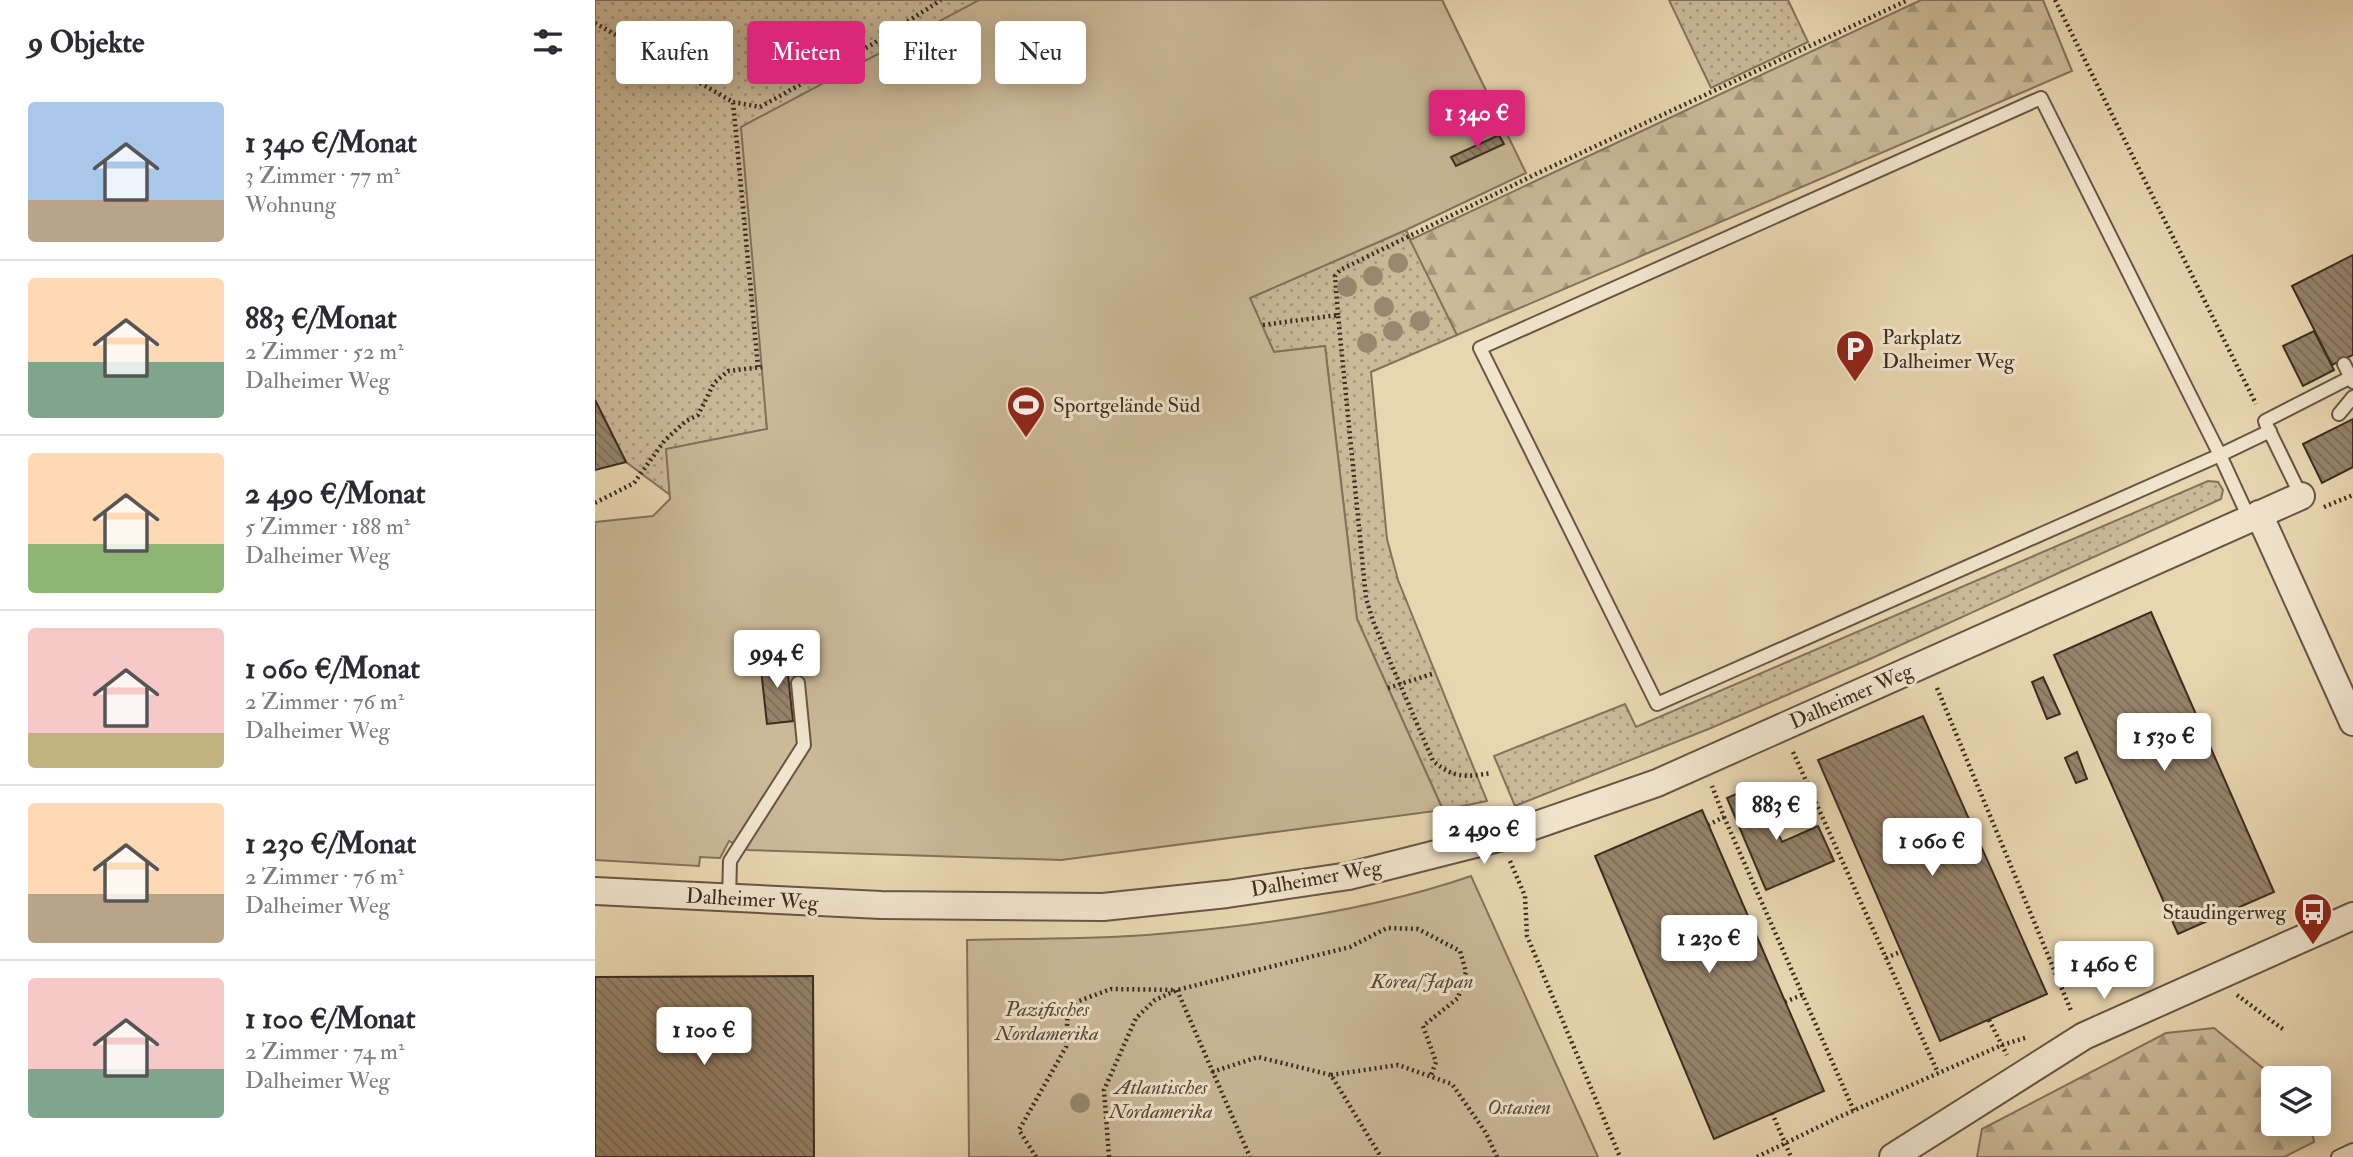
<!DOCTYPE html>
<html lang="de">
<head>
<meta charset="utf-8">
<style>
	body { margin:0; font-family:"IM FELL Double Pica",serif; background:#f7f7f7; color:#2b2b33; height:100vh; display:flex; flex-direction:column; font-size:26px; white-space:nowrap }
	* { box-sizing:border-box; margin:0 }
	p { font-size:23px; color:#7c7c81 }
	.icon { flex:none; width:38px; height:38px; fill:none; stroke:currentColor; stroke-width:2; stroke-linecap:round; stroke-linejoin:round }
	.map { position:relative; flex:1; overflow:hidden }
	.details { display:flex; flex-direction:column; background:#fff; width:595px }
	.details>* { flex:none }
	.hud { position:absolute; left:21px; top:21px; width:665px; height:63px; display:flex; gap:14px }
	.buttons { position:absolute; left:1666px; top:1066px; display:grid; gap:14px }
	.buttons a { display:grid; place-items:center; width:70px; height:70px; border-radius:7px; background:#fff; box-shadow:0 4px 18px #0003; font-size:35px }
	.price { position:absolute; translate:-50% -60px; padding:0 16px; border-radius:7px; background:#fff; color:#222; font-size:23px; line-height:46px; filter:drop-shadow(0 2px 4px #0008) }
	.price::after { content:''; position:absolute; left:50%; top:42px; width:21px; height:16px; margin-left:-10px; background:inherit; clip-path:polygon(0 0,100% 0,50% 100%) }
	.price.selected { background:#db2777; color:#fff }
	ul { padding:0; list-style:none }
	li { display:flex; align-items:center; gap:21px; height:175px; padding:0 28px }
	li+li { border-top:2px solid #e1e1e2 }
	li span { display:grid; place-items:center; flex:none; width:196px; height:140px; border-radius:7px; color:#555 }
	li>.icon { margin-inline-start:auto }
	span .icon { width:84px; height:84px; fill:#fffc; stroke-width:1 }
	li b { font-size:30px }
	h2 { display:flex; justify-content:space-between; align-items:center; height:84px; padding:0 28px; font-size:30px }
	.chip { padding:0 24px; border-radius:7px; background:#fff; box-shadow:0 4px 18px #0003; font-size:24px; line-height:63px }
	.chip.selected { background:#db2777; color:#fff }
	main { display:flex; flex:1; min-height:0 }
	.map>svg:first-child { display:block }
	.grass { fill:url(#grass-dots); stroke:#84725c; stroke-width:2 }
	.forest { fill:url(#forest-firs); stroke:#84725c; stroke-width:2 }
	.garden { fill:#cbb998; stroke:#84725c; stroke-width:2 }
	.building { fill:url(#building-back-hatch); stroke:#3d2c21; stroke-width:2 }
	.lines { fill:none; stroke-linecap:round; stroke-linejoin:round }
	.lane-casing { stroke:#685645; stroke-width:16 }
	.street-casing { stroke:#685645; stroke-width:30 }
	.path { stroke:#3d2c21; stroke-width:4.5; stroke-dasharray:2 3.5; stroke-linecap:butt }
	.lane { stroke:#f0e4cc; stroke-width:12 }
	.street { stroke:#f0e4cc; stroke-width:26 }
	.tree { fill:#99886f }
	.labels { text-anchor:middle; stroke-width:6; stroke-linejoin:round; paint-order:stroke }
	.poi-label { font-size:21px; fill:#3d2c21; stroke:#f0e4cc; text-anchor:start }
	.street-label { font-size:21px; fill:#3d2c21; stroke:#f0e4cc }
	.park-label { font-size:21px; font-style:italic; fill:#594839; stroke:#f0e4cc }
</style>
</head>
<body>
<main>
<section class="details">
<h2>9 Objekte<svg class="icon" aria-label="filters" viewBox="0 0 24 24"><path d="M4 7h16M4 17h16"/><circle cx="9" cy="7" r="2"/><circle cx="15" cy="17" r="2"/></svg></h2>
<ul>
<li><span style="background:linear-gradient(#a9c7e8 70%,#b9a48a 0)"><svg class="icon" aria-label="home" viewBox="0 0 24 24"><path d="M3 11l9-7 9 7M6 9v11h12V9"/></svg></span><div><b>1 340 €/Monat</b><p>3 Zimmer · 77 m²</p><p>Wohnung</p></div></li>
<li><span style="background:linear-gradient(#ffd9b3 60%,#7fa58c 0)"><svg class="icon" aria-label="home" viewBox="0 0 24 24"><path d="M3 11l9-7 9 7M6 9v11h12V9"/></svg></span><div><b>883 €/Monat</b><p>2 Zimmer · 52 m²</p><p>Dalheimer Weg</p></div></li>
<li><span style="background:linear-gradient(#ffd9b3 65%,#8fb573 0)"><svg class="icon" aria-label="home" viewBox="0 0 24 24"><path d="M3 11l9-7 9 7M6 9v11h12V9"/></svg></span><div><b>2 490 €/Monat</b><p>5 Zimmer · 188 m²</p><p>Dalheimer Weg</p></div></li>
<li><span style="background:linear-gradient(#f6c9c9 75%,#c2b280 0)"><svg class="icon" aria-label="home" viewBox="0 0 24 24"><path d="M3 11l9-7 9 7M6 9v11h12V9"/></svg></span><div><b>1 060 €/Monat</b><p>2 Zimmer · 76 m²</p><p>Dalheimer Weg</p></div></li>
<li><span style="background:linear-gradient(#ffd9b3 65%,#b9a48a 0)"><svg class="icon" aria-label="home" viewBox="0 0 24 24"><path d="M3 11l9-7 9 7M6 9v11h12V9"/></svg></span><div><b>1 230 €/Monat</b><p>2 Zimmer · 76 m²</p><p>Dalheimer Weg</p></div></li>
<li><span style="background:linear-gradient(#f6c9c9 65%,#7fa58c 0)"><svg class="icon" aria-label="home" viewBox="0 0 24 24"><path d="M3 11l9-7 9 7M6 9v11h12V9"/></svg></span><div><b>1 100 €/Monat</b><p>2 Zimmer · 74 m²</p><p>Dalheimer Weg</p></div></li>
</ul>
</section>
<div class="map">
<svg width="1758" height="1157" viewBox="0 0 1758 1157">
	<defs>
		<pattern id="grass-dots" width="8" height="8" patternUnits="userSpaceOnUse" patternTransform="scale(1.75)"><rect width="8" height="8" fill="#cbb998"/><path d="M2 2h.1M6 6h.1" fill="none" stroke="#a6977c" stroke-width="1.8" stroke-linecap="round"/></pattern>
		<pattern id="forest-firs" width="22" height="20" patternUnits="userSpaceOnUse" patternTransform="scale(1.75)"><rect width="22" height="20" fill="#cbb998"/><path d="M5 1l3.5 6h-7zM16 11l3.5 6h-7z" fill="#a6977c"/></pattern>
		<pattern id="building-back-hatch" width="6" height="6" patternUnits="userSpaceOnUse" patternTransform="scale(1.75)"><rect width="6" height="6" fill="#96846b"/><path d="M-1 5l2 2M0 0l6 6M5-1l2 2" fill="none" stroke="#7c6c58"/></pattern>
	</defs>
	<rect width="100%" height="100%" fill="#e8d6b0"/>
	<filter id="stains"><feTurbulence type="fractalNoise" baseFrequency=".00286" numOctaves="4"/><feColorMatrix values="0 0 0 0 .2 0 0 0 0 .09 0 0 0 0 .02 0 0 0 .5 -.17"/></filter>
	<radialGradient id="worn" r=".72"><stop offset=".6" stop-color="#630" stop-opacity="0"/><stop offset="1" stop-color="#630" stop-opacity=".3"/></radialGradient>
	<!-- grass -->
	<path class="grass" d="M0 0H847L911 132 655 298 811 230 862 335 776 372 792 539 803 580 892 801 848 810 762 619 730 346 679 352 168 377 172 429 72 449 75 495 31 462 0 400Z
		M1074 0H1193L1213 42 1116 88Z
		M1613 481 1623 482 1628 490 1626 499 1275 659 1116 728 920 806 899 756 1030 704 1041 727Z"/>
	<!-- forest -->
	<path class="forest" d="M1326 0H1448L1477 71 862 335 815 240Z
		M1619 1028 1680 1078 1678 1124H1716L1719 1142 1689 1157H1382L1387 1129 1571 1033Z"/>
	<!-- garden -->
	<path class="garden" d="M384 0H847L931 173 811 230 655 298 679 352 730 346 762 619 848 810 466 860 153 850 134 841 125 858 105 857 104 866 0 860V522L58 516 75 499 71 449 172 429 146 127Z
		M876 876 1003 1157H374L372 940C435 938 500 940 563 934 663 926 781 909 876 876Z"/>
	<!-- building -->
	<path class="building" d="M904 135 909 144 861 166 856 157Z
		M1758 255V355L1737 365 1697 286Z
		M1719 331 1739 370 1708 386 1688 346Z
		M0 400 31 462 0 470Z
		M1758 419V467L1727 483 1708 444Z
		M1556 612 1679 892 1583 934 1459 655Z
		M191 657 198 721 172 724 165 660Z
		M1448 677 1465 714 1452 719 1437 682Z
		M1328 716 1452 994 1345 1041 1223 760Z
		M1482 752 1492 779 1481 783 1470 758Z
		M1162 785 1187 842 1223 826 1239 861 1171 890 1132 798Z
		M1107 810 1229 1091 1119 1139 1000 856Z
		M218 976 219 1157H0V977Z"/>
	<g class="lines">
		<defs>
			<path id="lane" d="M1749 364 1758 382
				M1744 414 1758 397
				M1670 421 1758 376
				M1671 424 1706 496
				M1654 518 1625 455 1446 98 885 348 1062 704 1625 455 1675 431
				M134 898 135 861 209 745 203 683
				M1743 1157 1758 1150"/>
			<path id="street" d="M1664 514 1758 722
				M0 891 286 905 508 907 632 894 754 876 904 838 1062 783 1706 496
				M1298 1157 1489 1036 1758 916"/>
		</defs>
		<!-- lane casing -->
		<use href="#lane" class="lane-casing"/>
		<!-- street casing -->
		<use href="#street" class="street-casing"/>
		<!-- path -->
		<path class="path" d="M1460 0 1661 404
			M0 23 138 102 163 367
			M138 102 165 107 276 45 346 0
			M743 315 740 276 745 270 941 174 1313 0
			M668 325 743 315 771 598 779 624 838 761C860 779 870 777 897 773
			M0 503 39 483 70 440 91 421 103 415 119 383 133 371 167 367
			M1729 507 1758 495
			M793 688 840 673
			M1342 688 1477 1013
			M1198 752 1343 1073
			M1129 817 1259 1111
			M1113 825 1129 817 1117 786
			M915 861 930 896 932 936 1025 1157
			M1291 958 1305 952
			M582 990 655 1157
			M1642 995 1689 1030
			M1190 1002 1209 994
			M1394 1020 1412 1055
			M617 1072 663 1057 736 1075 786 1157
			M736 1075 803 1065 857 1084 891 1133 902 1157
			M1177 1113 1196 1157
			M441 1157 424 1130 471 1047 473 1005 516 989 581 990
			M514 1157 509 1090 541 1018 560 1000 582 990 755 947 792 928 823 929 865 951 871 972 863 998 828 1026 841 1062 836 1075
			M1162 1157 1244 1117 1407 1045 1433 1037"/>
		<!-- lane -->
		<use href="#lane" class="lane"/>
		<!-- street -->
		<use href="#street" class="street"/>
	</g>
	<!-- trees -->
	<g class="tree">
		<circle cx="803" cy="263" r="10"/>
		<circle cx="778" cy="276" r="10"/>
		<circle cx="752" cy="287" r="10"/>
		<circle cx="789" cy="307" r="10"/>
		<circle cx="825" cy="321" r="10"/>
		<circle cx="798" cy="331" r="10"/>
		<circle cx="772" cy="343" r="10"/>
		<circle cx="485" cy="1103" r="10"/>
	</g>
	<!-- icons -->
	<defs>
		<symbol id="parking-pin" viewBox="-11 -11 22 30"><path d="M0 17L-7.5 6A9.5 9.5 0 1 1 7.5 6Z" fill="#8f2418" stroke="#f0e4cc"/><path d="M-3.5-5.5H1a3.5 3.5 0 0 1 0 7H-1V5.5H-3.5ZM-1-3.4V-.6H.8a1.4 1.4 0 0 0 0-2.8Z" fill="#fff"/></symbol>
		<symbol id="stadium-pin" viewBox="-11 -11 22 30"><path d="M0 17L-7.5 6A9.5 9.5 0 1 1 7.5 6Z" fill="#8f2418" stroke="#f0e4cc"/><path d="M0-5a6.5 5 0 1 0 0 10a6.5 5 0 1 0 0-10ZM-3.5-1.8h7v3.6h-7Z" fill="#fff"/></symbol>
		<symbol id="bus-pin" viewBox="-11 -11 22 30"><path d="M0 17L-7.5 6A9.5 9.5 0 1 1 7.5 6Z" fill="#8f2418" stroke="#f0e4cc"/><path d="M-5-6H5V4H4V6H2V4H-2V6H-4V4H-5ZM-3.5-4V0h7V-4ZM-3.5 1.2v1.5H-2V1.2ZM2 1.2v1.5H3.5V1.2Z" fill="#fff"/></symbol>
	</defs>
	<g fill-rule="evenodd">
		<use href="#parking-pin" x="1238" y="327" width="44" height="60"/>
		<use href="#stadium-pin" x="409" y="383" width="44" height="60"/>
		<use href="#bus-pin" x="1696" y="890" width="44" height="60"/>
	</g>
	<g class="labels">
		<!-- poi labels -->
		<g class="poi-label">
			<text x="1287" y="344">Parkplatz<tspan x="1287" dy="24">Dalheimer Weg</tspan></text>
			<text x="458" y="412">Sportgelände Süd</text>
			<text x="1691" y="919" text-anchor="end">Staudingerweg</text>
		</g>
		<!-- street labels -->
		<g class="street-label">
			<text transform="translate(1256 696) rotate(-24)" y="7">Dalheimer Weg</text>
			<text transform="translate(721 878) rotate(-10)" y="7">Dalheimer Weg</text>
			<text transform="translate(157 899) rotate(3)" y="7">Dalheimer Weg</text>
		</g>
		<!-- park labels -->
		<g class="park-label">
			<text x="827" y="988">Korea/Japan</text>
			<text x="452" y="1016">Pazifisches<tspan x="452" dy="24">Nordamerika</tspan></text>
			<text x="566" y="1094">Atlantisches<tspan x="566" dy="24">Nordamerika</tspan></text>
			<text x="924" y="1114">Ostasien</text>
		</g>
	</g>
	<rect width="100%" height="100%" filter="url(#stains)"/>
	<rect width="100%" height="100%" fill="url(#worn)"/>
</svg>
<div class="buttons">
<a><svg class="icon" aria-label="layers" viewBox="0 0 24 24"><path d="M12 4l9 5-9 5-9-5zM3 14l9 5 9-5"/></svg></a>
</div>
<b class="price selected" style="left:882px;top:150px">1 340 €</b>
<b class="price" style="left:182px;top:690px">994 €</b>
<b class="price" style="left:1569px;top:773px">1 530 €</b>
<b class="price" style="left:1181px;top:842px">883 €</b>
<b class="price" style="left:889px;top:866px">2 490 €</b>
<b class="price" style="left:1337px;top:878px">1 060 €</b>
<b class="price" style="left:1114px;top:975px">1 230 €</b>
<b class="price" style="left:1509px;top:1001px">1 460 €</b>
<b class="price" style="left:109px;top:1067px">1 100 €</b>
<div class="hud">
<a class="chip">Kaufen</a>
<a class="chip selected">Mieten</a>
<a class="chip">Filter</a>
<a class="chip">Neu</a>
</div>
</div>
</main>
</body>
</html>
